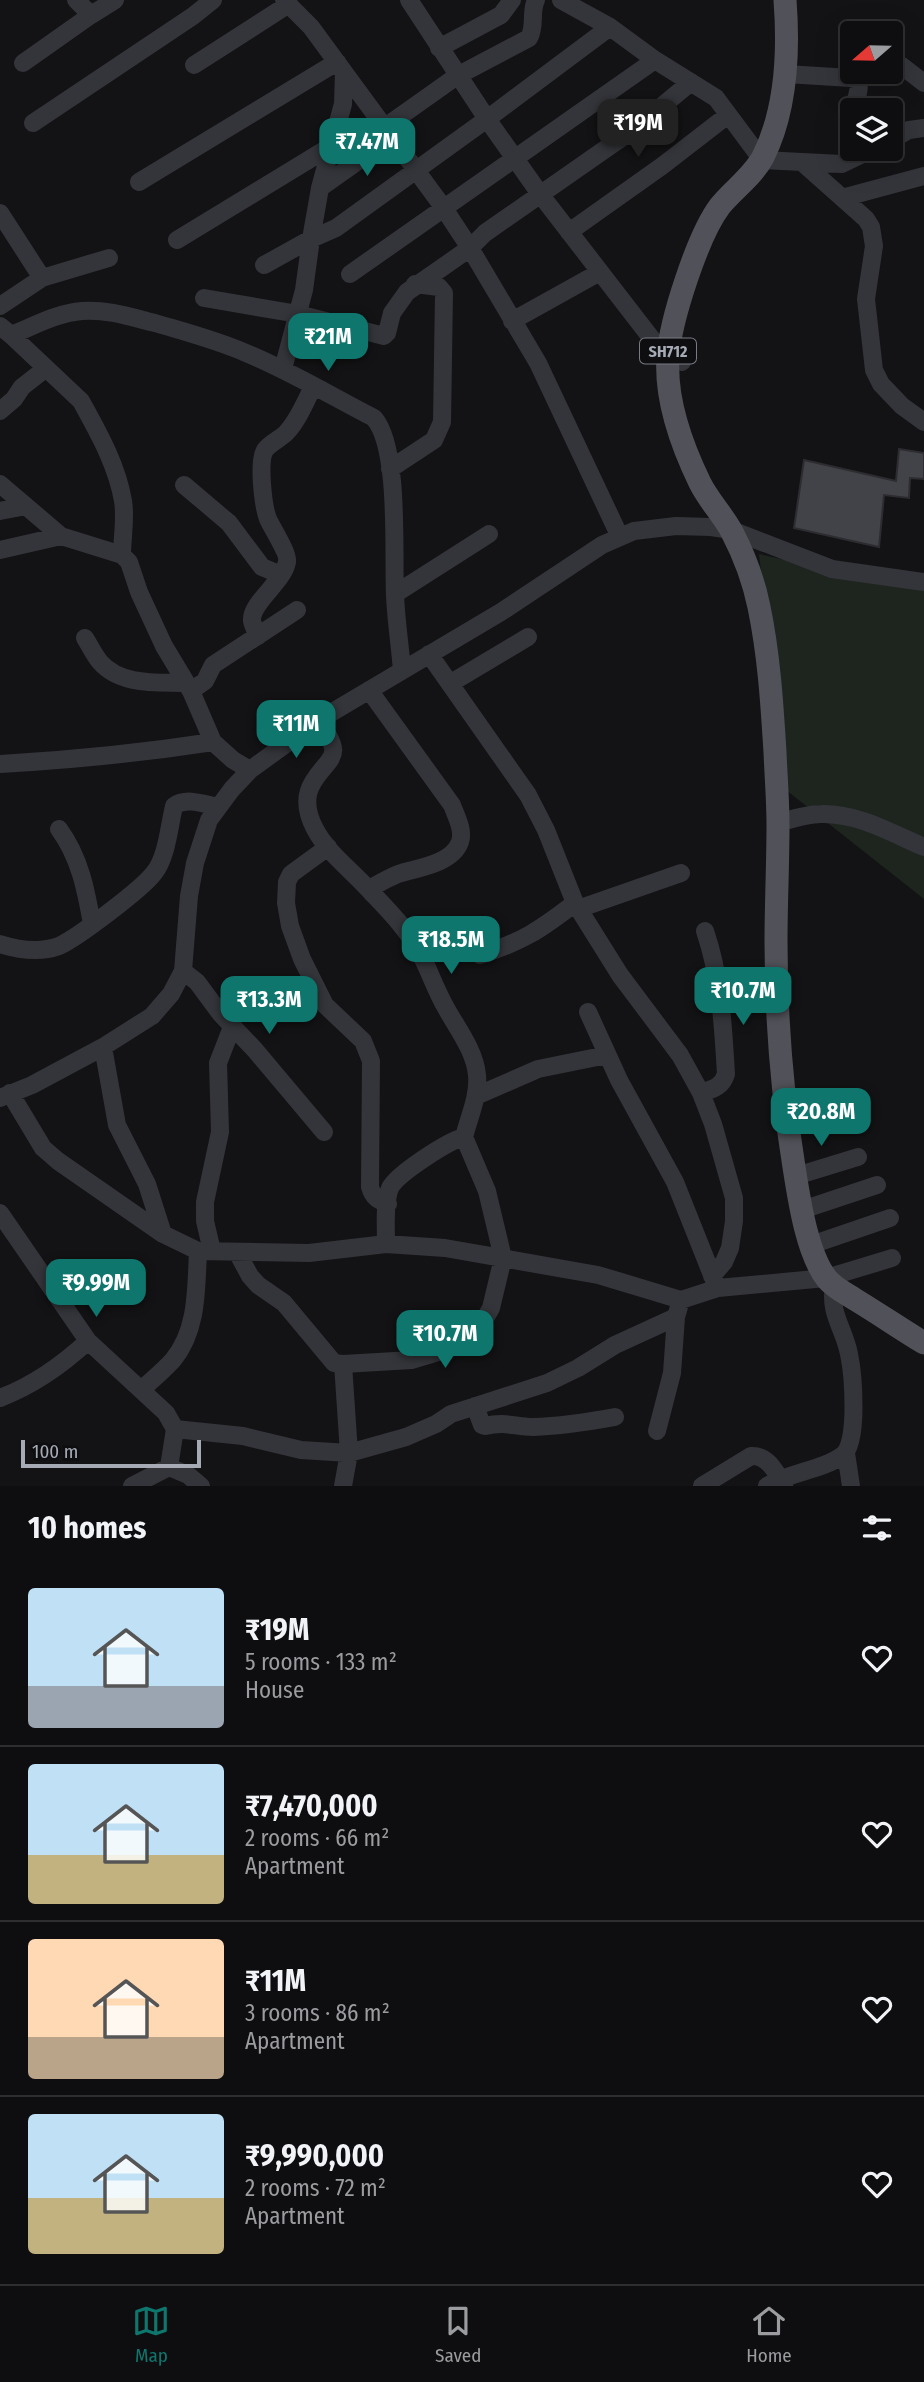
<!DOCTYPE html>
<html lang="en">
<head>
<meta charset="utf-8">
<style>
	body { margin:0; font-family:"Fira Sans Condensed",sans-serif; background:#1c1c1e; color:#f1f3f6; height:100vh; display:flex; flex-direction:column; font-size:26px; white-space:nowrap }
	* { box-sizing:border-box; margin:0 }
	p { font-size:23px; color:#9b9c9f }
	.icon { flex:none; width:38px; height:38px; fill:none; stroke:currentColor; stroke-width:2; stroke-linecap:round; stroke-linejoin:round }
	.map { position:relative; height:1486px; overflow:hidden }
	.drawer { display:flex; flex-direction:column; background:#0e0e10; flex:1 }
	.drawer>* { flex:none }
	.needle { width:46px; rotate:250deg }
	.controls { position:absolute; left:840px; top:21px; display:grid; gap:14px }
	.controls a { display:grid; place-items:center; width:63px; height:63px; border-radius:7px; background:#0e0e10; box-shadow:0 7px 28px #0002,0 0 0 2px #2e2e30; font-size:35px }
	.scale { position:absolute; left:21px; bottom:18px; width:180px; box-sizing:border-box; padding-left:7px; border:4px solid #a5aab5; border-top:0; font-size:19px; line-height:24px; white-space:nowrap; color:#a5aab5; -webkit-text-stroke:5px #0e0e10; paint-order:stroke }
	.price { position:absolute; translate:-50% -60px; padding:0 16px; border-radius:14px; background:#0f766e; color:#fff; font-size:23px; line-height:46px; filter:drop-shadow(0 2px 4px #0008) }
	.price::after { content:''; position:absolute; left:50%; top:42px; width:21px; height:16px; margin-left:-10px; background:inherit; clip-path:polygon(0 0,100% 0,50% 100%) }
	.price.active { background:#222; color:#fff }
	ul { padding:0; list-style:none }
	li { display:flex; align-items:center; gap:21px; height:175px; padding:0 28px }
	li+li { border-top:2px solid #2e2e30 }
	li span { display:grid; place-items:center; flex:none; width:196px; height:140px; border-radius:7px; color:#555 }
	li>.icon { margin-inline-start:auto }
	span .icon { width:84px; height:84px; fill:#fffc; stroke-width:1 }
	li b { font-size:30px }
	h2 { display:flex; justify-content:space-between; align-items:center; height:84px; padding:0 28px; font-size:30px }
	.menu { display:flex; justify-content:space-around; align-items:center; height:98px; border-top:2px solid #2e2e30; background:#0e0e10; font-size:19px; color:#9b9c9f }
	.menu a { display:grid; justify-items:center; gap:4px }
	.menu .active { color:#0f766e }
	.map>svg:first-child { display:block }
	.green { fill:#1e251f }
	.building { fill:#424348; stroke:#2d2d31; stroke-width:2 }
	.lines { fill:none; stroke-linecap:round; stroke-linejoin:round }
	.minor { stroke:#34353a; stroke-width:18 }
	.major { stroke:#515259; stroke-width:23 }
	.labels { text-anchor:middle; stroke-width:6; stroke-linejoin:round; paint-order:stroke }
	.shield { fill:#0e0e10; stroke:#787b84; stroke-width:2 }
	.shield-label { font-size:16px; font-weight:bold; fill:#a5aab5 }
</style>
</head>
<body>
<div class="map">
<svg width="924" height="1486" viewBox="0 0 924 1486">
	<rect width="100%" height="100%" fill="#131315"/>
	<!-- green -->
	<path class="green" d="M759 554 924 591V899L786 790Z"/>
	<!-- building -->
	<path class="building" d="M899 449 924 453V479L910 478 909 498 884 495 879 547 794 528 804 460 896 481Z"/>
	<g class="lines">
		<!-- minor -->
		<path class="minor" d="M76 0 91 15 115 0
			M284 0 311 27 443 207 470 248 538 363 620 537
			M409 0 487 119 540 194 655 343 668 356 682 362
			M561 0 610 27 655 60 716 98 762 160 842 164 873 149
			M439 48 501 15 512 0
			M23 63 91 15
			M194 65 289 4
			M902 66 924 83
			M344 72 343 104 320 188 311 239 336 228 487 119 610 27
			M786 74 851 78 858 80C863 99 842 116 852 134
			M33 123 193 16 213 0
			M385 127 457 76 529 38C536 26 530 12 536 0
			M891 140 909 130 924 128
			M803 163 866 219 871 227 874 246 866 299 874 370 881 384 902 406 924 422
			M139 182 337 62
			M320 188 392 137
			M842 198 924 176
			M0 213 42 278
			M569 232 662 166 728 115
			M177 240 333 145
			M264 265 311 239 304 290 283 369
			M350 274 655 60
			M204 298 298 314 384 336 387 333 392 313 407 292 470 248 485 233 637 127 691 82
			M0 306 42 278 109 258
			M512 321 600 272
			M0 326 11 335C34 326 57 313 82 311 106 309 131 317 155 323 185 332 216 340 246 353 290 371 331 396 374 418 400 448 393 554 395 595 396 620 400 645 402 671
			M11 335 81 401C98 432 117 465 123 501 126 518 122 538 122 555
			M0 411 14 399 22 387 45 369
			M390 469 434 440 442 422 444 293 439 287 415 284
			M0 484 61 536 122 555 129 562 139 592 164 646 191 691 213 742
			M184 485 229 523 262 567 281 575
			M0 511 26 506
			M0 550 61 536
			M395 594 489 534
			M258 636C256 632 253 626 252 621 250 603 283 583 287 562 289 554 272 528 268 519 263 506 258 461 265 450 270 443 280 439 286 433 298 421 305 402 313 387
			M85 638C90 646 94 655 100 662 121 686 157 682 186 683
			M429 654 528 795 546 830 575 903 620 975 680 1055 701 1093 713 1124 734 1198V1221L730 1248 724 1262 712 1276
			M451 683 528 637
			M191 691 205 681 213 665 297 610
			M319 720C323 728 332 739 333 748 337 768 289 780 315 829 328 854 353 871 371 892 389 911 409 931 421 955 430 972 436 991 446 1008 457 1028 475 1051 477 1075 479 1096 469 1117 464 1137 448 1141 397 1174 390 1188 384 1203 386 1227 386 1244
			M0 764C72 760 142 753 213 742L233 760 250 770
			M778 823C792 819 807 814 821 814 858 813 891 833 924 847
			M59 829C80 858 86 890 92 924
			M328 847 291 874 287 882 286 903 290 926 302 959 325 1005 363 1041 371 1061 370 1187C373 1198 378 1200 388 1204
			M369 889C378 884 388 878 398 874 417 868 452 864 460 842 464 830 456 816 452 805L369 690
			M578 909 681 873
			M0 944C19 950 40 953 59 946 77 938 142 889 154 873 167 857 169 827 174 806 186 797 204 804 218 807
			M480 955C522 942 540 930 575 903
			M183 971 197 982 220 1013 255 1050 324 1132
			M588 1012 619 1080 675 1182 716 1285
			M103 1047 117 1125 147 1184 163 1234
			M10 1093 43 1148 58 1161 163 1234 198 1251 309 1253 386 1244 445 1248 598 1275 681 1300 718 1288 826 1278 892 1258
			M701 1093C713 1089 722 1087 726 1074 723 1026 721 978 705 931
			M476 1096 538 1069 607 1055
			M0 1098 32 1085 103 1047 152 1016 171 994 183 971 189 896 195 863 209 820 232 789 250 770 319 720 501 612 602 545 634 531 676 526 711 527 731 530 832 569 924 582
			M796 1176 858 1157
			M802 1210 877 1185
			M0 1213 88 1341 166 1413 175 1429
			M811 1245 890 1218
			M212 1251 205 1221V1202L220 1132 218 1063 232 1027
			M237 1252 250 1276 258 1285 284 1303 334 1363 343 1364 412 1360 442 1351 469 1337 483 1322 491 1308 503 1258 487 1191 464 1137
			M343 1364 349 1453 343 1486
			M141 1390C151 1381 163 1371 173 1360 198 1330 196 1288 198 1251
			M0 1398C34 1385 61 1366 88 1341
			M475 1406 482 1425 485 1426C506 1421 515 1427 533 1427 561 1426 588 1422 615 1417
			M175 1429 243 1436 301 1450 349 1453 406 1437 436 1424 451 1414 547 1383 578 1368 615 1345 676 1317 681 1300
			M657 1431 672 1373 676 1317
			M846 1453 851 1486
			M169 1467 188 1475 201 1486
			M132 1486 169 1467 175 1429
			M702 1486 751 1456C768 1455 776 1472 784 1486
			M767 1486C790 1472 823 1470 843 1455 859 1442 853 1373 849 1354 844 1328 829 1314 834 1286"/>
		<!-- major -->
		<path class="major" d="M785 0C789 52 787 109 763 157 753 176 733 190 720 206 698 235 670 321 668 357 665 400 682 446 700 483 709 501 723 515 732 532 744 555 754 582 759 607 769 655 772 704 775 752 776 777 778 801 778 825 778 864 776 903 776 942 776 1018 782 1093 794 1167 799 1199 807 1254 827 1279 834 1288 847 1294 856 1300 879 1314 901 1329 924 1343"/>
	</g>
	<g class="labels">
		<!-- shield labels -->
		<rect class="shield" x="640" y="338.5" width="56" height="25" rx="5"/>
		<g class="shield-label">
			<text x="668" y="357">SH712</text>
		</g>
	</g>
</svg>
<div class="controls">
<a><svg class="needle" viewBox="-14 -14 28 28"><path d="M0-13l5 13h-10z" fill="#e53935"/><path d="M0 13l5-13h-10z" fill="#9b9c9f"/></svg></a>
<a><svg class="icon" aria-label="layers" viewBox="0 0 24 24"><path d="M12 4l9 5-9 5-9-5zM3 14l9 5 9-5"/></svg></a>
</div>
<div class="scale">100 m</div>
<b class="price active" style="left:638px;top:159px">₹19M</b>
<b class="price" style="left:367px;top:178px">₹7.47M</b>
<b class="price" style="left:328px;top:373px">₹21M</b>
<b class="price" style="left:296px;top:760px">₹11M</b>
<b class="price" style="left:451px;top:976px">₹18.5M</b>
<b class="price" style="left:743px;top:1027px">₹10.7M</b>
<b class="price" style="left:269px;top:1036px">₹13.3M</b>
<b class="price" style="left:821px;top:1148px">₹20.8M</b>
<b class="price" style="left:96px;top:1319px">₹9.99M</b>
<b class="price" style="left:445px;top:1370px">₹10.7M</b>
</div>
<section class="drawer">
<h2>10 homes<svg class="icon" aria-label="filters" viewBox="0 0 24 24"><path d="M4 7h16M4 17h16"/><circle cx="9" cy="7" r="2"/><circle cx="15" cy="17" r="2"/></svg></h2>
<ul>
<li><span style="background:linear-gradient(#bfe0f5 70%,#9aa5b1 0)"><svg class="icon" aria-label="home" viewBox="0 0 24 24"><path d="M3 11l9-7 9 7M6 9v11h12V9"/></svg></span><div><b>₹19M</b><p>5 rooms · 133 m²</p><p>House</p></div><svg class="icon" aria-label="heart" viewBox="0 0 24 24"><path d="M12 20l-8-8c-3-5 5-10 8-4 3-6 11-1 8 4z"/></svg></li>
<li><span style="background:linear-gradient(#bfe0f5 65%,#c2b280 0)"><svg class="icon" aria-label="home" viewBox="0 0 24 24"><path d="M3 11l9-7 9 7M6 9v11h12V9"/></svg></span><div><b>₹7,470,000</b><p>2 rooms · 66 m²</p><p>Apartment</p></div><svg class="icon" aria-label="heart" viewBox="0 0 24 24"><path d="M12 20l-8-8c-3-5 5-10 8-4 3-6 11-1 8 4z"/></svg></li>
<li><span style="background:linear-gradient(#ffd9b3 70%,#b9a48a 0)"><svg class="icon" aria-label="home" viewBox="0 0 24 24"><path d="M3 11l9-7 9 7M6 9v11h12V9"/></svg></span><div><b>₹11M</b><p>3 rooms · 86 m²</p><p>Apartment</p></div><svg class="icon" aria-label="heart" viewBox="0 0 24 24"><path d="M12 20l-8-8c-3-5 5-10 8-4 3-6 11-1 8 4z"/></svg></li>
<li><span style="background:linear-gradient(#bfe0f5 60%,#c2b280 0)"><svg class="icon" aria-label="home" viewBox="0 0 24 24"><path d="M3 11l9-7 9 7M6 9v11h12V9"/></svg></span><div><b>₹9,990,000</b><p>2 rooms · 72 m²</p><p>Apartment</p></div><svg class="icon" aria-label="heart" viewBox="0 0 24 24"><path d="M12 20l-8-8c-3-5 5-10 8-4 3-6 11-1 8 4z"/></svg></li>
</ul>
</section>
<nav class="menu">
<a class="active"><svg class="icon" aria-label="map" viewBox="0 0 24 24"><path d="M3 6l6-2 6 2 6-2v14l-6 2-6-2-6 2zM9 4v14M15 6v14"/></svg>Map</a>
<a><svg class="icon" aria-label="saved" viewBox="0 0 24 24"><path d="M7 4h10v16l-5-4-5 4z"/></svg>Saved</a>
<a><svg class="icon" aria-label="home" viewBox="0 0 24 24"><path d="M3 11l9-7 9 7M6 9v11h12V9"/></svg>Home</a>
</nav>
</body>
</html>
